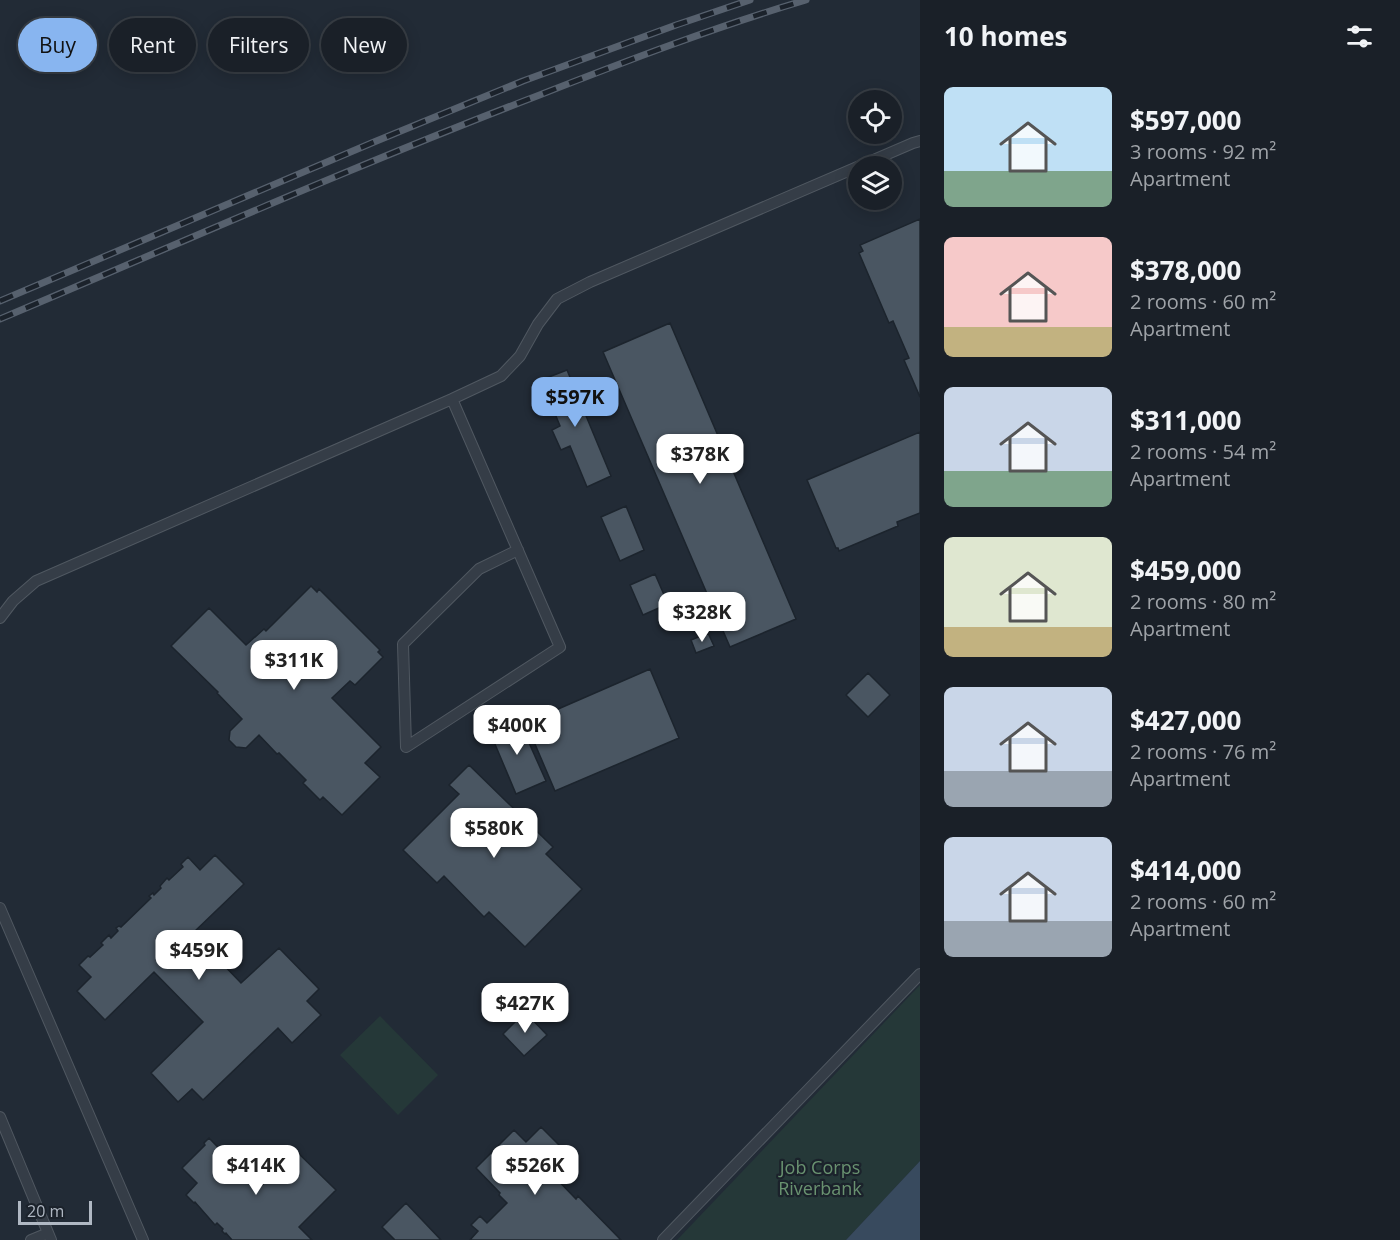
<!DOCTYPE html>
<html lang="en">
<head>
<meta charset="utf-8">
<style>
	body { margin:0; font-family:"Open Sans",sans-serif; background:#232830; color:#f1f3f6; height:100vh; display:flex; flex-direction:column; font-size:22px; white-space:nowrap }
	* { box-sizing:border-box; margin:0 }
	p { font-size:20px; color:#9fa3a8 }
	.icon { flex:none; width:33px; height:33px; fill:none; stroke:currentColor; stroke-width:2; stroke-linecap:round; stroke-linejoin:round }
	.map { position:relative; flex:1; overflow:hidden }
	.panel { display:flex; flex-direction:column; background:#1a2028; width:480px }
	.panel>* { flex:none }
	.top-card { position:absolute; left:18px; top:18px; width:570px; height:54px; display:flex; gap:12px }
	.controls { position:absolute; left:848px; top:90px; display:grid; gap:12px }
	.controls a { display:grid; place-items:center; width:54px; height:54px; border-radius:50%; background:#1a2028; box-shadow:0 3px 15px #0003,0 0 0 2px #383e45; font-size:30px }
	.scale { position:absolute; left:18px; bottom:15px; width:74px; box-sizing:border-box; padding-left:6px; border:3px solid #b0b8c3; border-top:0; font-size:16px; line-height:21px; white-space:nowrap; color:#b0b8c3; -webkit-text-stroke:4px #1b222b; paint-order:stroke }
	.price { position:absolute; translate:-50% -51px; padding:0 14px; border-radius:12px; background:#fff; color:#222; font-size:20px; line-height:39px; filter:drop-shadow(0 2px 3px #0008) }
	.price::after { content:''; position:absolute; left:50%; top:36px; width:18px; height:14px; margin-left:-9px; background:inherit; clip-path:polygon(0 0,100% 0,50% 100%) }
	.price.active { background:#88b5f0; color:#111 }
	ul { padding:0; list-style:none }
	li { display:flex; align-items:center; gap:18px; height:150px; padding:0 24px }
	li span { display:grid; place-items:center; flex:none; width:168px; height:120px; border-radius:9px; color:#555 }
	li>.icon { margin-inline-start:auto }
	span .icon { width:72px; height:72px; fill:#fffc; stroke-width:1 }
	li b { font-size:26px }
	h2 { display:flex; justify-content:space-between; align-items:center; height:72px; padding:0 24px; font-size:26px }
	.chip { padding:0 21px; border-radius:27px; background:#1a2028; box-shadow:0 3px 15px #0003,0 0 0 2px #383e45; font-size:21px; line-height:54px }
	.chip.active { background:#88b5f0; color:#111 }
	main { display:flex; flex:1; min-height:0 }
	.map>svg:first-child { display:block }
	.green { fill:#253838 }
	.water { fill:#384a5e }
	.building { fill:#4a5662; stroke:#1c242d; stroke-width:1.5 }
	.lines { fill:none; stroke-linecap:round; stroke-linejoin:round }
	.lane-casing { stroke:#505861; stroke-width:12 }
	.lane { stroke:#353d47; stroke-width:10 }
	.rail-casing { stroke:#57616e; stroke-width:7 }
	.rail { stroke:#1b222b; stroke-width:4.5; stroke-dasharray:14; stroke-linecap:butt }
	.labels { text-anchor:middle; stroke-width:4.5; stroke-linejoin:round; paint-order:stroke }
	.park-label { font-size:18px; fill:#699270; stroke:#1b222b }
</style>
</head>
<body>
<main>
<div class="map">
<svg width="920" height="1240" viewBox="0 0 920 1240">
	<rect width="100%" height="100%" fill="#222b36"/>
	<!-- green -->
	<path class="green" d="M920 985V1161L846 1240H677Z
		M380 1016 438 1075 398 1115 340 1055Z"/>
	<!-- water -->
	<path class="water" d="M920 1161V1240H846Z"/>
	<!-- building -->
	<path class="building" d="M920 219V397L904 360 909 358 893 321 889 323 859 253 863 251 860 245Z
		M670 323 796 619 730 647 603 352Z
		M567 370 611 476 587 487 570 446 561 450 552 430 560 426 541 380Z
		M920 432V513L897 522 898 526 839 551 838 548H836L807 480Z
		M626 506 644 550 620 561 601 517Z
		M655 574 668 604 643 615 630 585Z
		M311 586 317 592 319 589 380 650 378 652 383 657 355 685 350 681 332 698 381 747 365 763 380 777 342 815 323 797 320 800 303 783 306 780 279 753 277 754 259 735 246 748 236 747 229 740 230 731 242 719 217 693 218 692 171 646 209 608 246 645 264 629 266 631Z
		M708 633 714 646 696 653 691 640Z
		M650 669 679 738 555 791 526 723Z
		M868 673 890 695 868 717 846 695Z
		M518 718 546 781 516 794 489 730Z
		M469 765 553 847 546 854 582 889 525 947 489 912 484 917 444 876 437 883 403 850 459 794 449 785Z
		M215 855 244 884 193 933 241 983 279 948 319 989 307 1001 321 1015 292 1043 278 1028 203 1100 192 1089 178 1102 151 1073 203 1022 154 972 105 1020 77 991 91 977 79 965 88 956 90 957 103 945 101 943 109 935 111 938 118 931 116 928 119 926 121 927 151 898 149 896 153 893 154 895 161 888 160 886 167 878 169 880 183 867 181 864 188 857 200 870Z
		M525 1012 547 1035 524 1056 503 1034Z
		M541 1127 567 1153 553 1167 551 1165 547 1169 576 1199 578 1196 621 1240H470L478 1231 471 1225 480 1216 487 1223 507 1203 499 1195 500 1193 476 1168 514 1130 526 1142Z
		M209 1138 258 1189 296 1151 336 1190 299 1227 312 1240H232L226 1233 225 1234 222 1231 223 1229 217 1223 215 1225 195 1202 194 1203 186 1195 197 1183 182 1168 205 1145 204 1143Z
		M406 1203 441 1240H395L382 1227Z"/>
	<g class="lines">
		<defs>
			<path id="lane" d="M452 399 560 647 406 747 403 644 479 569 518 550
				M0 618 13 601 36 581 452 399 501 376 520 356 538 324 557 299 590 282 913 143 920 141
				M0 908 143 1240
				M0 1117 51 1240
				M31 1240 48 1233
				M663 1240 920 974"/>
		</defs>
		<!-- lane casing -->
		<use href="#lane" class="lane-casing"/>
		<!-- lane -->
		<use href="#lane" class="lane"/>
		<defs>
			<path id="rail" d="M0 301 374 142 523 81 676 25 750 0
				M0 319C178 244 356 165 537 96 626 61 715 27 806 0"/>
		</defs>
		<!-- rail casing -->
		<use href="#rail" class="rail-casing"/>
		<!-- rail -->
		<use href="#rail" class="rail"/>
	</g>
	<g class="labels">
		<!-- park labels -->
		<g class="park-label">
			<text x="820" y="1174">Job Corps<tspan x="820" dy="21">Riverbank</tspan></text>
		</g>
	</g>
</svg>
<div class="controls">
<a><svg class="icon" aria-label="locate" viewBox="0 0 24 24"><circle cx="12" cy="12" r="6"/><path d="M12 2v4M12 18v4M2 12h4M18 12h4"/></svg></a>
<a><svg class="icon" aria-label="layers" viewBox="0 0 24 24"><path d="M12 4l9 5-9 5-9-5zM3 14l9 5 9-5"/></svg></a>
</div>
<div class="scale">20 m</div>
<b class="price active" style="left:575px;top:428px">$597K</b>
<b class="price" style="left:700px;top:485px">$378K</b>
<b class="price" style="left:702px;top:643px">$328K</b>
<b class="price" style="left:294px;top:691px">$311K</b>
<b class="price" style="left:517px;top:756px">$400K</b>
<b class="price" style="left:494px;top:859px">$580K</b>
<b class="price" style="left:199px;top:981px">$459K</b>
<b class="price" style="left:525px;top:1034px">$427K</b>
<b class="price" style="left:256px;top:1196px">$414K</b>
<b class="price" style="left:535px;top:1196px">$526K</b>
<div class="top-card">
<a class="chip active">Buy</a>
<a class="chip">Rent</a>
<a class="chip">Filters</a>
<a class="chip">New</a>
</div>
</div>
<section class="panel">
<h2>10 homes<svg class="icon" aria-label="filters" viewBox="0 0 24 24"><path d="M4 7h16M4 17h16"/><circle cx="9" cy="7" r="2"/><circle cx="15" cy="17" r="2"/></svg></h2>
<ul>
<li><span style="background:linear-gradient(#bfe0f5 70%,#7fa58c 0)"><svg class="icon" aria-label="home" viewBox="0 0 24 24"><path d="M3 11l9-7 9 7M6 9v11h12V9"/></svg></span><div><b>$597,000</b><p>3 rooms · 92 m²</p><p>Apartment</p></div></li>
<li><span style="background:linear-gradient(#f6c9c9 75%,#c2b280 0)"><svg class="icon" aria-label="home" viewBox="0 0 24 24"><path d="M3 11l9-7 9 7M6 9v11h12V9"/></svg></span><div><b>$378,000</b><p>2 rooms · 60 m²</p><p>Apartment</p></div></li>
<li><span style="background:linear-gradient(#c9d6e8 70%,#7fa58c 0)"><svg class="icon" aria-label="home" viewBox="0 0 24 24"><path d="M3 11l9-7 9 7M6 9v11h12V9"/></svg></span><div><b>$311,000</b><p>2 rooms · 54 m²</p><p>Apartment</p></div></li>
<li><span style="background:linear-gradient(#dfe7d0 75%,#c2b280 0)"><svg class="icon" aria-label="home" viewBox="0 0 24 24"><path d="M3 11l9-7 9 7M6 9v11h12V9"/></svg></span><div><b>$459,000</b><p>2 rooms · 80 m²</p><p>Apartment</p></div></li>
<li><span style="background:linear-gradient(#c9d6e8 70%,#9aa5b1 0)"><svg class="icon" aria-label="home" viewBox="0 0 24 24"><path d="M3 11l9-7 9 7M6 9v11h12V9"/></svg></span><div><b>$427,000</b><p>2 rooms · 76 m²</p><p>Apartment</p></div></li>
<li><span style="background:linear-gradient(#c9d6e8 70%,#9aa5b1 0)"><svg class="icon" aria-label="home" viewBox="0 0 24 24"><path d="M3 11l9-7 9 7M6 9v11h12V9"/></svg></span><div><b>$414,000</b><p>2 rooms · 60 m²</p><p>Apartment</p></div></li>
</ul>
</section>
</main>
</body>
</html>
